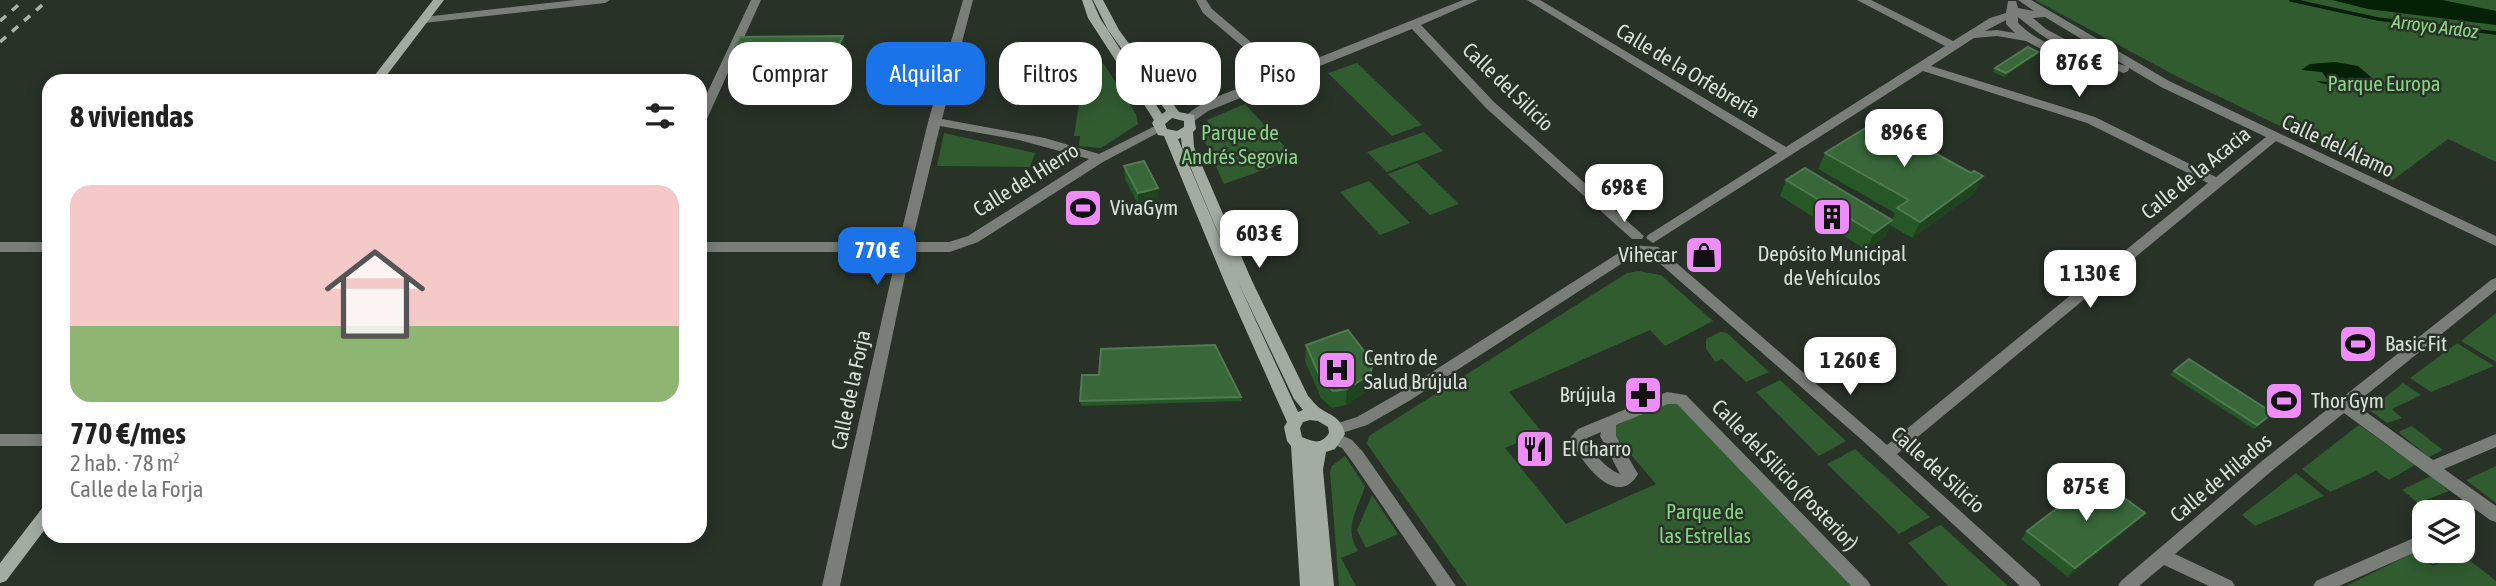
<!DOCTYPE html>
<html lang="es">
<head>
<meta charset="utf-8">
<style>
	body { margin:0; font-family:"Asap Condensed",sans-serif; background:#f6f6f6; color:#222; height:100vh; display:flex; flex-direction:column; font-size:26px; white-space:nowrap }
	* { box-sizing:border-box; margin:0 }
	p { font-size:23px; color:#767676 }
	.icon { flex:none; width:38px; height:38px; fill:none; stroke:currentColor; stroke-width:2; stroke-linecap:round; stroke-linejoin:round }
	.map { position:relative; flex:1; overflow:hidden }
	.sheet { position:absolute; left:42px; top:74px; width:665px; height:469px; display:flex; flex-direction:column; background:#fff; border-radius:21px; box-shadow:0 4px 18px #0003 }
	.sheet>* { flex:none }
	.guide { position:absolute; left:728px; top:42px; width:665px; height:63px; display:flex; gap:14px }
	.controls { position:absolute; left:2412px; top:500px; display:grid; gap:14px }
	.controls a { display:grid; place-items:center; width:63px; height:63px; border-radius:14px; background:#fff; box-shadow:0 4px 18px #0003; font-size:35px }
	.price { position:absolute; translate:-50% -60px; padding:0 16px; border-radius:14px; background:#fff; color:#222; font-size:23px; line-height:46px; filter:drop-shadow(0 2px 4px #0008) }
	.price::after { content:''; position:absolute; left:50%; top:42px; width:21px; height:16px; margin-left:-10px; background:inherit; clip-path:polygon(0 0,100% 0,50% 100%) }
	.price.active { background:#1a73e8; color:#fff }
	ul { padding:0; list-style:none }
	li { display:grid; align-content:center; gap:14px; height:371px; padding:0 28px }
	li span { display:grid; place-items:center; height:217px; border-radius:21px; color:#555 }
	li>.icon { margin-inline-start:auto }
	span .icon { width:126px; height:126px; fill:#fffc; stroke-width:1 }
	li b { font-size:30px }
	h2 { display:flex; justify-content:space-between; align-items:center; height:84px; padding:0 28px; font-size:30px }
	.chip { padding:0 24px; border-radius:21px; background:#fff; box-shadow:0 4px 18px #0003; font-size:24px; line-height:63px }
	.chip.active { background:#1a73e8; color:#fff }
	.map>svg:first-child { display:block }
	.green { fill:#315c30 }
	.water { fill:#042005 }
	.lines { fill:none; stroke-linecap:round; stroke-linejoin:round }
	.stream { stroke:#042005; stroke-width:3.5 }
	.street { fill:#797e79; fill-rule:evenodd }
	.secondary { fill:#a3aca3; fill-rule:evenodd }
	.rail { stroke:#a9b1a9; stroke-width:3.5; stroke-dasharray:8 8; stroke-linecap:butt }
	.wall { fill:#255826 }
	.shaded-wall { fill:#1e431e }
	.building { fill:#386739; stroke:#527a52; stroke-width:2 }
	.labels { text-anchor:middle; stroke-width:5; stroke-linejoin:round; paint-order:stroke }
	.far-water-label { font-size:19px; font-style:italic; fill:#8dd98a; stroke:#283227 }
	.street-label { font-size:21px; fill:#dae1da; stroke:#283227 }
	.park-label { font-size:21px; fill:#89d587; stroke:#283227 }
	.poi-label { font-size:21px; fill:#dae1da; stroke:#283227; text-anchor:start }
</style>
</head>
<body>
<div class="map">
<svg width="2496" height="586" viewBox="0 0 2496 586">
	<rect width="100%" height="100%" fill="#283227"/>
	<!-- green -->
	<path class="green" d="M2035 0H2496V162L2448 139 2393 180 2176 76Z
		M1357 63 1422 125 1392 136 1328 73Z
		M1104 64 1136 114 1138 124 1101 148 1079 146 1080 136H1074L1085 65Z
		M1245 104 1286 148 1288 155 1278 165 1224 184 1202 136 1209 126 1207 120Z
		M1424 132 1443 151 1387 172 1367 152Z
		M944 133 1035 153 1030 167 937 166Z
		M1417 163 1459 204 1430 215 1388 174Z
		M1369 181 1410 223 1380 235 1340 192Z
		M1638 271 1661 275 1713 321 1665 346 1650 330 1509 392 1542 432 1505 448 1566 524 1656 484 1615 436 1613 427 1669 401 1676 402 1851 586H1467L1367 444 1369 436 1627 273Z
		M2496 313V362L2461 341Z
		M1720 332 1727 333 1769 372 1746 382 1722 359 1715 362 1706 348V339Z
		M2457 343 2494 366 2431 392 2410 378Z
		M1780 380 1846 441 1819 456 1756 392Z
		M2403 383 2421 395 2392 409 2402 418 2387 423 2369 410Z
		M2359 425 2415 465 2389 480 2376 471 2330 492 2302 469Z
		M2412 426 2443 450 2429 457 2398 432Z
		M1855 449 1930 517 1899 534 1827 464Z
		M1345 456 1365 486C1358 509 1343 527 1358 551L1341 558 1356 586H1339L1330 472 1332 466Z
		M2496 466V503L2466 480Z
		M2296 473 2324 496 2255 526 2242 515Z
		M2431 476 2449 491 2418 503 2402 490Z
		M1372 495 1398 534 1366 548 1357 530Z
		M1940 525H1941L2008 586H1948L1908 543Z
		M2415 552 2433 566 2460 553 2496 581V586H2346Z"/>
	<!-- water -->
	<path class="water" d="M2332 0H2442L2496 11V25L2368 9Z
		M2335 62 2358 66 2371 77C2358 92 2331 87 2316 81L2329 82 2322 72 2301 70 2310 64Z"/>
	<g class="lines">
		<!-- stream -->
		<path class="stream" d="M2291 0 2378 19 2496 33"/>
		<!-- street -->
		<path class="street" d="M575 0H610L605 3 424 23 418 20 424 17Z
			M751 0H761L706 121 700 125V108Z
			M963 0H973L942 119 1045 138 1099 154 1155 126H1163L1165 129 1103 162 978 242 950 252H910L840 586H822L897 252H700V242H899L928 122ZM940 126 1019 140 1089 159 968 236 949 242H912Z
			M1196 0H1206L1212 9 1285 71 1463 0H1478L1421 25 1494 102 1644 236 1642 239H1632L1486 108 1412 29 1208 111 1194 121H1186L1184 118C1203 97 1249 86 1276 75L1203 13Z
			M1527 0H1540L1786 147 1945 46 1857 0H1871L1953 41 1990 18 2006 13 2008 1H2016L2018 8 2034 11 2018 0H2031L2169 81 2496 236V246L2276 141 1897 454 2038 581 2041 586H2020L1863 441 1649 254 1638 253 1409 401 1367 425 1339 434 1352 440 1363 452 1456 586H1437L1351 460 1342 448 1330 443 1327 439 1333 434 1329 429 1332 425 1357 417 1399 393 1631 245 1658 247 1887 445 2208 183 2087 123 1923 71 1653 243 1646 238 1648 235 1777 153ZM2018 17C2032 28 2060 52 2078 50V46L2046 29 2033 18 2045 17 2126 66C2089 53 2047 52 2018 23ZM2006 20V24L2015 33 1997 30 1985 31ZM1997 36 2026 41 2045 51 2124 73 2128 71 2129 68 2161 87 2266 137 2216 177 2095 117 1931 66 1974 38Z
			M0 242H49V252H0Z
			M2496 278V290L2355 404 2433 460 2496 434V447L2444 469 2496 506V522L2490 520 2344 413 2274 469 2175 554 2232 581 2235 586H2209L2164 565 2139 586H2118L2121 581 2262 461 2491 280Z
			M1667 392 1686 395 1868 581 1871 586H1851L1677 404H1668L1616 425V436L1638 474C1617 511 1578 460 1571 437L1578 429ZM1601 432 1600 436 1620 474C1605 468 1593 454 1587 438Z
			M0 434H49V446H0Z
			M2416 537 2422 539 2424 551H2453L2451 556 2433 564 2420 556 2418 551 2339 586H2313L2316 581Z"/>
		<!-- secondary -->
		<path class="secondary" d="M433 0H444L383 80H371Z
			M1082 0H1092L1100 18 1162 114 1166 111 1108 30 1093 0H1103L1119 30 1179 112 1194 115 1196 129 1193 132 1194 147 1252 281 1308 396C1312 400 1316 406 1321 409 1334 417 1341 418 1345 434L1335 449 1326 452 1323 470 1334 586H1300L1291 446 1287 441 1284 427 1287 422 1225 283 1164 136 1158 135 1152 123 1154 120 1088 18ZM1172 118 1184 121V127L1177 131 1167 129 1165 124ZM1181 138 1182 147 1234 271 1178 139ZM1238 282 1294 399 1303 410 1298 412ZM1310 420 1318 421 1328 427 1329 433C1321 445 1314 442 1302 437L1300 428 1303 422Z
			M49 505V524L6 581 0 583V563L43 507Z"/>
		<!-- rail -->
		<path class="rail" d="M0 21 24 0
			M0 42 48 0"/>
	</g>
	<!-- wall -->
	<path class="wall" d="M843 36 847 52 839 71 737 70 732 54Z
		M2038 52 2036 56 2004 77 1993 72 1995 68Z
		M1825 153 1971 173 1983 176 1975 193 1912 238 1890 225 1885 237 1866 250 1780 196 1786 180 1892 220 1895 213 1818 169Z
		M1124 166 1159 201 1139 206 1125 179Z
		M1306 345 1371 379 1369 390 1346 405 1332 408 1321 398 1305 361Z
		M2174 371 2270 417 2254 429 2170 375Z
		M1241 397V401L1081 406 1080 401Z
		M2145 513 2138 521 2068 577 2021 539 2027 531Z"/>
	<!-- shaded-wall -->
	<path class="shaded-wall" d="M843 36 847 52 839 71 835 54Z
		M2038 52 2036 56 2004 77 2006 73Z
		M1983 176 1975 193 1912 238 1920 222Z
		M1158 188 1159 201 1139 206 1138 193Z
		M1892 220 1885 237 1866 250 1874 233Z
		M1373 363 1369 390 1346 405 1347 389Z
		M2145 513 2138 521 2068 577 2075 568Z"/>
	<!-- building -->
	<path class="building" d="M843 36 835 54H732L740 37Z
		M2028 47 2038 52 2006 73 1995 68Z
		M1877 121 1971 173 1974 171 1983 176 1920 222 1897 208 1909 200 1825 153Z
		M1144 161 1158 188 1138 193 1124 166Z
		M1805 168 1892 220 1874 233 1786 180Z
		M1348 330 1373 363 1370 374 1347 389 1333 391 1322 381 1306 345Z
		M1215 345 1241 397 1080 401 1082 375H1099L1101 349Z
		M2189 359 2273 413 2257 425 2174 371Z
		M2097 478 2145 513 2075 568 2027 531Z"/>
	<!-- icons -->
	<defs>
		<symbol id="stadium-square" viewBox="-11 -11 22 22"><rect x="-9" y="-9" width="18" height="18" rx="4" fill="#ee8cf9" stroke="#283227"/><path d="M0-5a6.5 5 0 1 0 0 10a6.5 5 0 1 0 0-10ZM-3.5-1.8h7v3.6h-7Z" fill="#111"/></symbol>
		<symbol id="building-square" viewBox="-11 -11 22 22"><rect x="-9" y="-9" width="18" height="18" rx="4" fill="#ee8cf9" stroke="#283227"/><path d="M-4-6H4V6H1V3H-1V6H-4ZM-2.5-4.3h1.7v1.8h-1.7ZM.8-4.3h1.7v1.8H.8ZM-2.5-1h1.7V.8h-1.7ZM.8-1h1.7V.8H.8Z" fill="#111"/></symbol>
		<symbol id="shop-square" viewBox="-11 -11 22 22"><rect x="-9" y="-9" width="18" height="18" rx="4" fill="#ee8cf9" stroke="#283227"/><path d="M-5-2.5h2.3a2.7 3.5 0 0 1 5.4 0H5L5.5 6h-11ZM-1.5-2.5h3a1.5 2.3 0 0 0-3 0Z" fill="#111"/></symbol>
		<symbol id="hospital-square" viewBox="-11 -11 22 22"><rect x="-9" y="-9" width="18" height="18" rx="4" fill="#ee8cf9" stroke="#283227"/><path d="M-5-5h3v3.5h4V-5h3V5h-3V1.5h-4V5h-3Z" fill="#111"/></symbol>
		<symbol id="pharmacy-square" viewBox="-11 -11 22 22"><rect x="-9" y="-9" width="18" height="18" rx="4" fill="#ee8cf9" stroke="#283227"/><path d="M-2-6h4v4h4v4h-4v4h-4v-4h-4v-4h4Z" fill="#111"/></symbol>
		<symbol id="restaurant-square" viewBox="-11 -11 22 22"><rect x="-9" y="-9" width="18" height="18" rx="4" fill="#ee8cf9" stroke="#283227"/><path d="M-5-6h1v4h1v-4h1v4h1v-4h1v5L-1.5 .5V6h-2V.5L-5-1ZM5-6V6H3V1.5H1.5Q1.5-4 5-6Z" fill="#111"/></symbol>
	</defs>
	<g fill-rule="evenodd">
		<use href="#stadium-square" x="1061" y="186" width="44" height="44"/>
		<use href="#building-square" x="1810" y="195" width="44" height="44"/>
		<use href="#shop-square" x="1682" y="233" width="44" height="44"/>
		<use href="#stadium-square" x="2336" y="322" width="44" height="44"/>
		<use href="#hospital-square" x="1315" y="348" width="44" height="44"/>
		<use href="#pharmacy-square" x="1621" y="373" width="44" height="44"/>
		<use href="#stadium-square" x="2262" y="379" width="44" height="44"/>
		<use href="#restaurant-square" x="1513" y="427" width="44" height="44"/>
	</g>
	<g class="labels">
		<!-- far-water labels -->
		<g class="far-water-label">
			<text transform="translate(2435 26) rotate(7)" y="7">Arroyo Ardoz</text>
		</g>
		<!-- street labels -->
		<g class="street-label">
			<text transform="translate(1688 71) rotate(31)" y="7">Calle de la Orfebrería</text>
			<text transform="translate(1508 87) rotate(44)" y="7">Calle del Silicio</text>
			<text transform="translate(2338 146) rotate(25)" y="7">Calle del Álamo</text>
			<text transform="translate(2196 173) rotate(-39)" y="7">Calle de la Acacia</text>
			<text transform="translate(1026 180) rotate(-32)" y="7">Calle del Hierro</text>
			<text transform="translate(851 390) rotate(-78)" y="7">Calle de la Forja</text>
			<text transform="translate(1938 470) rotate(42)" y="7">Calle del Silicio</text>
			<text transform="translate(1785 475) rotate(46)" y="7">Calle del Silicio (Posterior)</text>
			<text transform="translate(2221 478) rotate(-40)" y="7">Calle de Hilados</text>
		</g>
		<!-- park labels -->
		<g class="park-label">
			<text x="2384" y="91">Parque Europa</text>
			<text x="1240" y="140">Parque de<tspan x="1240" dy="24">Andrés Segovia</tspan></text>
			<text x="1705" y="519">Parque de<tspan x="1705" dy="24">las Estrellas</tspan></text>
		</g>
		<!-- poi labels -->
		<g class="poi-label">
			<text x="1110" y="215">VivaGym</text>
			<text x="1832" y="261" text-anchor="middle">Depósito Municipal<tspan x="1832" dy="24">de Vehículos</tspan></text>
			<text x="1677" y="262" text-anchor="end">Vihecar</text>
			<text x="2385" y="351">Basic Fit</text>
			<text x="1364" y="365">Centro de<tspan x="1364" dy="24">Salud Brújula</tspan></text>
			<text x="1616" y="402" text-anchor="end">Brújula</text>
			<text x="2311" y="408">Thor Gym</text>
			<text x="1562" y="456">El Charro</text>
		</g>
	</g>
</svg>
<div class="controls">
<a><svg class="icon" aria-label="layers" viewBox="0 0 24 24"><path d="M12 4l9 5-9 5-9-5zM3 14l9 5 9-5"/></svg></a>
</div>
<b class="price" style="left:2079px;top:99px">876 €</b>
<b class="price" style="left:1904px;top:169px">896 €</b>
<b class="price" style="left:1624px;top:224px">698 €</b>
<b class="price" style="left:1259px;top:270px">603 €</b>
<b class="price active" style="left:877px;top:287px">770 €</b>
<b class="price" style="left:2090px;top:310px">1 130 €</b>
<b class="price" style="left:1850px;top:397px">1 260 €</b>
<b class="price" style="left:2086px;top:523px">875 €</b>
<div class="guide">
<a class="chip">Comprar</a>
<a class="chip active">Alquilar</a>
<a class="chip">Filtros</a>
<a class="chip">Nuevo</a>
<a class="chip">Piso</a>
</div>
<section class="sheet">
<h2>8 viviendas<svg class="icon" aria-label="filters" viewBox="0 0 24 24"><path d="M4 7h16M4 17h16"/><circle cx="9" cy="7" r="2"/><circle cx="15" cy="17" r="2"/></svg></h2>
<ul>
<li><span style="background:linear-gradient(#f6c9c9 65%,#8fb573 0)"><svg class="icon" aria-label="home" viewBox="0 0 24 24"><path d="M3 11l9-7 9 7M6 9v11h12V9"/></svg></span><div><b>770 €/mes</b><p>2 hab. · 78 m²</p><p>Calle de la Forja</p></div></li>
</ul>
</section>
</div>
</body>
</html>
